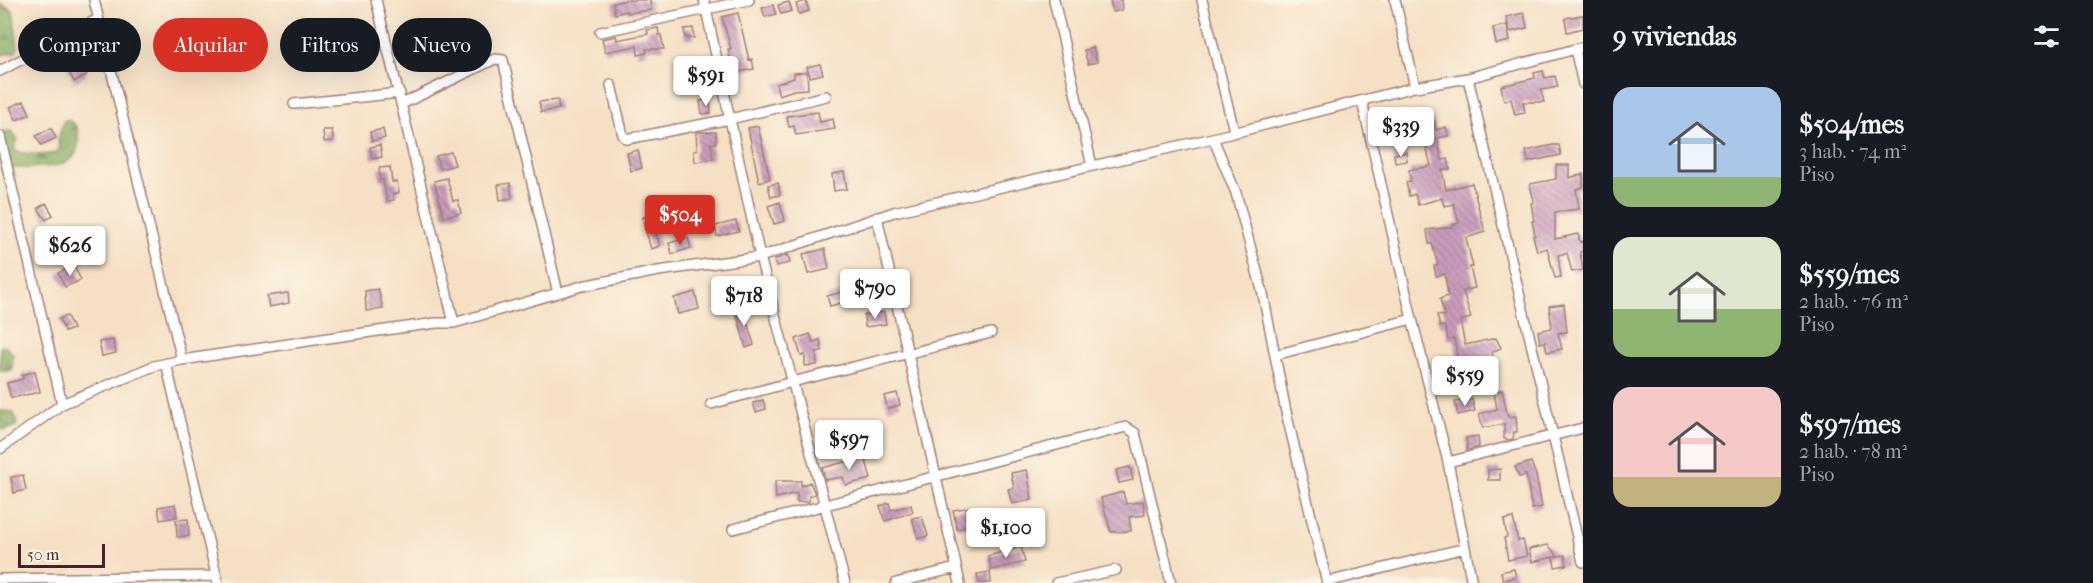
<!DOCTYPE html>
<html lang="es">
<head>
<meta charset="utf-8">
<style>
	body { margin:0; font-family:"IM FELL French Canon",serif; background:#20242c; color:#f1f3f6; height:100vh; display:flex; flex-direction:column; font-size:22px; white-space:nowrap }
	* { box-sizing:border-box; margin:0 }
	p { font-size:20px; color:#9ea1a6 }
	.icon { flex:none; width:33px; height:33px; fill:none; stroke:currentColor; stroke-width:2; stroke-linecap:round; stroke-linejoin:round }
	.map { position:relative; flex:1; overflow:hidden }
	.drawer { display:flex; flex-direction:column; background:#171b24; width:510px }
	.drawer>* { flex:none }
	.guide { position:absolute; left:18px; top:18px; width:570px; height:54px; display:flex; gap:12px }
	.scale { position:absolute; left:18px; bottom:15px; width:87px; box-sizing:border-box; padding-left:6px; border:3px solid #4a1f2b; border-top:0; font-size:16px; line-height:21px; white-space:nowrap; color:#4a1f2b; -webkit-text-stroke:4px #fcf5e5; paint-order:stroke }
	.price { position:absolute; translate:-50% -51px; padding:0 14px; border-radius:6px; background:#fff; color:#222; font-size:20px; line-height:39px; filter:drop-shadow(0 2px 3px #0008) }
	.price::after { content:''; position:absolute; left:50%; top:36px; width:18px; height:14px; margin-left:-9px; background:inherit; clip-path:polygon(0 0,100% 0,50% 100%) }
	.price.on { background:#d93025; color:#fff }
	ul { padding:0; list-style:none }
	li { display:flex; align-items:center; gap:18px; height:150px; padding:0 30px }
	li span { display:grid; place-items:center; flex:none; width:168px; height:120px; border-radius:18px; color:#555 }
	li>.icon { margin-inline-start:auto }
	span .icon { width:72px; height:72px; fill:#fffc; stroke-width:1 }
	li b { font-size:26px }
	h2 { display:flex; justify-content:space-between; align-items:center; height:72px; padding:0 30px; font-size:26px }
	.pill { padding:0 21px; border-radius:27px; background:#171b24; box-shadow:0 6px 24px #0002; font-size:21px; line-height:54px }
	.pill.on { background:#d93025; color:#fff }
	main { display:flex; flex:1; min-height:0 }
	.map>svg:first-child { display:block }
	.forest { fill:url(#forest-firs); stroke:#6a6748; stroke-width:1.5 }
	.building { fill:url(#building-back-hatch) }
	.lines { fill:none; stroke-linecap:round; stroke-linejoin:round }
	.street-casing { stroke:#a08078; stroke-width:12 }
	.street { stroke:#fff; stroke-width:9 }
</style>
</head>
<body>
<main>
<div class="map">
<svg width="1583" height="583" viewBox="0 0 1583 583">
	<defs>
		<pattern id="forest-firs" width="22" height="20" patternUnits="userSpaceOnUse" patternTransform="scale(1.5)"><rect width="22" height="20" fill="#8aaf64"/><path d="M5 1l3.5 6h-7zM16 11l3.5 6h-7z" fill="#738e53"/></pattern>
		<pattern id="building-back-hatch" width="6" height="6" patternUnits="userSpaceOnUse" patternTransform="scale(1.5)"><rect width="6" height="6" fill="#c99dbd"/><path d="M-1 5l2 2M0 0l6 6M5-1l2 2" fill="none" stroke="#a57f9a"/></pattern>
	</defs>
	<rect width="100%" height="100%" fill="#fcf5e5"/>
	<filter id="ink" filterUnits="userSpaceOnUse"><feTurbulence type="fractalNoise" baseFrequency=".0167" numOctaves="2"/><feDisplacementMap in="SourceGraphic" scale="12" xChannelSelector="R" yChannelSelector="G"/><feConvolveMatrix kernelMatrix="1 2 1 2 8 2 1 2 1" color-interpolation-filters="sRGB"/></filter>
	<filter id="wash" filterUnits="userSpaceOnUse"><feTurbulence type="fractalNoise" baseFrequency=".008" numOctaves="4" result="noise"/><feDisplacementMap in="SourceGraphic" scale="24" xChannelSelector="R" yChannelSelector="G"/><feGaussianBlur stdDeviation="1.35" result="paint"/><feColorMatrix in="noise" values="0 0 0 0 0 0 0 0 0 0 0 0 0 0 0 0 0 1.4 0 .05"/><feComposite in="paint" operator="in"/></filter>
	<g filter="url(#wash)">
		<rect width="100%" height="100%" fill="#f5e0c4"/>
		<!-- forest -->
		<path class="forest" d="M0 4 13 10 18 47 16 52 0 55Z
			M64 120H69L77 127C83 158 70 166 41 167 31 167 22 169 12 168L15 176 5 178 1 168 0 132 12 131 18 140 14 148 17 152 42 155 56 153 59 149 58 139Z
			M5 346 13 354 12 371H0V347Z
			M0 411 13 412 17 421 16 426 7 430 0 429Z"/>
		<g id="blocks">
			<!-- building -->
			<path class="building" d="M626 0H650L651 10 627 13V11L615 14 613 3Z
				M1110 0H1121L1122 10 1113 12Z
				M806 1 809 11 799 14 796 4Z
				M789 2 792 11 781 14 778 5Z
				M773 5 776 14 765 17 762 8Z
				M738 13 749 60 752 59 754 69 734 73 728 49H731L722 17Z
				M1524 13 1527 28 1510 32 1506 17Z
				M1583 15V28L1567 32 1565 18Z
				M332 18 336 30 328 33 324 21Z
				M1507 25 1510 41 1496 44 1493 28Z
				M658 28 659 35H661L664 49H646L647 53 638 55 637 46 605 52 602 39 616 36 617 40 648 34 647 30Z
				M693 28 694 38H685L684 29Z
				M66 47 78 65 81 64 87 75 74 82 59 51Z
				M1093 47 1097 62 1088 64 1084 50Z
				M701 63 704 75 694 78 692 65Z
				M820 64 823 74 810 77 807 67Z
				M1543 71 1545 78 1555 76 1558 87 1541 90 1544 102H1523L1525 113 1515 115 1511 99 1504 101 1501 86 1535 78 1534 73Z
				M807 72 808 89 794 90 779 95 776 84 794 78V73Z
				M558 100 559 109 541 112 539 102Z
				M710 100 711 113 702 114 700 101Z
				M24 101 30 114 16 120 10 107Z
				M818 112 820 122 833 119 835 129 796 135 794 126 789 127 787 116Z
				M1434 121 1436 130 1446 127 1448 136 1437 138 1442 160 1448 159 1450 169 1442 170 1446 190 1472 183 1485 232 1466 238 1473 267H1470L1475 288 1463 291 1471 318 1460 321 1465 345 1496 338 1501 348 1492 352 1497 370H1495L1497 387 1467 393 1461 380 1456 381 1453 370 1460 369 1454 339 1448 340 1445 326 1440 327 1437 315 1445 316 1440 299 1448 296 1445 274 1436 276 1434 266 1438 265 1432 244H1429L1427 230 1452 227V225L1459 223 1454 204 1444 206 1442 198 1418 205 1415 194 1409 196 1406 182 1411 181 1409 170 1431 166 1425 142 1412 145 1409 130 1423 127 1422 125Z
				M758 126 770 179 759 182 748 128Z
				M51 128 56 138 41 145 36 136Z
				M383 129 385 138 372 141 370 132Z
				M323 130H332L333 141 324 142Z
				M696 132H716V143H711L713 159 695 162 694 151 697 150Z
				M380 145 382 157 372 159 370 147Z
				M1553 145H1559L1561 155 1528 162 1526 151Z
				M638 150 642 168 631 171 627 153Z
				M451 152 455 165 440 169 436 156Z
				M1406 152 1407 161 1395 163 1394 154Z
				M1556 165H1569V178L1583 174V187L1576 189 1579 209 1555 212V239L1578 234 1580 242 1583 241V251L1580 252 1583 270 1572 272 1567 253 1558 255 1561 277 1555 278 1547 248 1537 251 1533 236 1535 235 1532 221H1534L1531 203 1534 202 1530 184 1556 179Z
				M390 167 392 182H397L399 193 393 194 394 200 387 201 383 180H380L379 168Z
				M844 172 847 189 834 191 832 174Z
				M447 178 453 201 458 200 461 213 444 217 434 181Z
				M510 183 512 198 500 200 498 185Z
				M778 183 780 195 771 197 768 185Z
				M780 202 785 221 774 224 768 206Z
				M46 203 53 215 46 220 38 208Z
				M650 215 660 246 651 249 642 218Z
				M736 221 739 231 717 236 715 226Z
				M79 238 83 249 64 257 59 246Z
				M688 238 691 248 672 254 669 243Z
				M825 249 829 269 808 274 803 254Z
				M788 255 790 263 776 266 774 260Z
				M74 266 81 280 65 287 58 273Z
				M857 288 859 298 830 306 827 296Z
				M378 289 383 309 366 311 365 291Z
				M695 292 699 309 678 314 674 298Z
				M288 293 289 303 269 307 267 296Z
				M1564 304 1567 332 1558 333 1562 349 1547 352 1545 342 1540 343 1538 331 1552 328 1549 306Z
				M742 305 754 345 746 348 735 307Z
				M884 312 886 324 865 327 864 315Z
				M67 316 73 329 65 332 59 319Z
				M810 334 813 342 820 340 822 351 816 352 817 365 805 366V355L801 356 796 339Z
				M113 340 116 353 102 356 99 342Z
				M35 371 40 392 11 398 7 383 23 379 22 375Z
				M1502 390 1508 417 1516 416 1517 432H1514L1513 439 1509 440 1504 439V424L1483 428 1479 414 1497 409 1494 392Z
				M897 393 900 405 888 409 884 396Z
				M1472 399 1475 411 1458 415 1455 402Z
				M763 400 766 409 756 412 753 403Z
				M1478 436 1479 447 1467 450 1466 438Z
				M865 457 871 479 845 485 843 477 825 480 822 468Z
				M1531 462 1536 475 1542 507 1532 509 1526 475 1519 477 1515 467Z
				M1130 467 1133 480 1119 483 1116 470Z
				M1500 469V480H1488V470Z
				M1027 470 1032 500 1012 504 1008 489 1014 488 1011 473Z
				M23 475 26 490 14 493 11 477Z
				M775 481H801V486L810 482 815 494 809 496V502H797V493L776 498Z
				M1123 492 1126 504 1143 501 1145 515 1129 517 1131 531 1111 532 1101 498Z
				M889 503 891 510 911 505 913 512 885 521 880 506Z
				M175 504 177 517 160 520 158 507Z
				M970 507 974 525 957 529 953 510Z
				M922 516 928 536 918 539 912 518Z
				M1513 518 1518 541 1523 540 1527 556 1508 560 1504 538 1507 537 1504 520Z
				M188 519 189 536 177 537 176 520Z
				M1548 545 1558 556 1532 562 1529 549Z
				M1021 547 1025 562 991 570 988 556Z
				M1565 555 1567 565 1555 567 1553 557Z
				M1514 569 1516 577 1503 580 1501 572Z
				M990 572 991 583H979L977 574Z"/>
		</g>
	</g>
	<g filter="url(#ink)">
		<use href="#blocks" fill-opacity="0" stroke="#a08078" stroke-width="1.5"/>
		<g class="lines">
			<defs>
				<path id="street" d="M94 0 182 360
					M376 0 454 323
					M704 0 760 257 845 583
					M1054 0 1092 166
					M1202 0 1234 131
					M1395 0 1415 87
					M600 32 749 0
					M1575 49 1583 84
					M0 71 98 19
					M1468 78 1583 562
					M611 85 623 135 627 139 730 119 826 96
					M1362 101 1412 319 1448 462 1472 583
					M294 104 400 93
					M402 104 495 59 503 60 558 293
					M0 136 62 404
					M1213 138 1236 193 1263 294 1286 412 1327 583
					M877 217 960 583
					M1275 355 1412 319
					M166 363 218 583
					M711 404 792 382 991 333
					M0 449 62 404 154 366 182 360 328 338 436 323H454L582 286 658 271 760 257 894 212 1213 138 1415 87 1468 78 1583 47
					M1448 462 1583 428
					M733 529 1126 427 1135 433 1171 583
					M0 579 217 576
					M1327 582 1465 548
					M896 583 956 568
					M1056 583 1116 570"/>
			</defs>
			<!-- street casing -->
			<use href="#street" class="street-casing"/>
			<!-- street -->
			<use href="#street" class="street"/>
		</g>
	</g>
</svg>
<div class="scale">50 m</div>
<b class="price" style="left:706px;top:107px">$591</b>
<b class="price" style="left:1401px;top:158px">$339</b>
<b class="price on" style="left:680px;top:246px">$504</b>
<b class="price" style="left:70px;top:277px">$626</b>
<b class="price" style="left:875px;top:320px">$790</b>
<b class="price" style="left:744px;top:327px">$718</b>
<b class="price" style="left:1465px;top:407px">$559</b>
<b class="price" style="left:849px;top:471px">$597</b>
<b class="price" style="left:1006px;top:559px">$1,100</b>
<div class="guide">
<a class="pill">Comprar</a>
<a class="pill on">Alquilar</a>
<a class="pill">Filtros</a>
<a class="pill">Nuevo</a>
</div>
</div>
<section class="drawer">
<h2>9 viviendas<svg class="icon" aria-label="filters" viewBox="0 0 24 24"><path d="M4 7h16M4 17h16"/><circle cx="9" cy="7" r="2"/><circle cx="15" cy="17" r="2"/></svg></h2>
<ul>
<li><span style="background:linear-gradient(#a9c7e8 75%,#8fb573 0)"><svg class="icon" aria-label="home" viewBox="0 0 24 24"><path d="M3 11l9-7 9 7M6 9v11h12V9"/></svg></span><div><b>$504/mes</b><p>3 hab. · 74 m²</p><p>Piso</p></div></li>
<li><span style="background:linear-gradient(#dfe7d0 60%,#8fb573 0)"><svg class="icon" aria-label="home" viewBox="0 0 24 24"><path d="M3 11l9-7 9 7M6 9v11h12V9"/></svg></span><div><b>$559/mes</b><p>2 hab. · 76 m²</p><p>Piso</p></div></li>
<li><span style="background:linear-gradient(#f6c9c9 75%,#c2b280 0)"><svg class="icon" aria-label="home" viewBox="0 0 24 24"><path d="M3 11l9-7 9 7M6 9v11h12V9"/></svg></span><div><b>$597/mes</b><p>2 hab. · 78 m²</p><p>Piso</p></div></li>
</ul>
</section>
</main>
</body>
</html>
